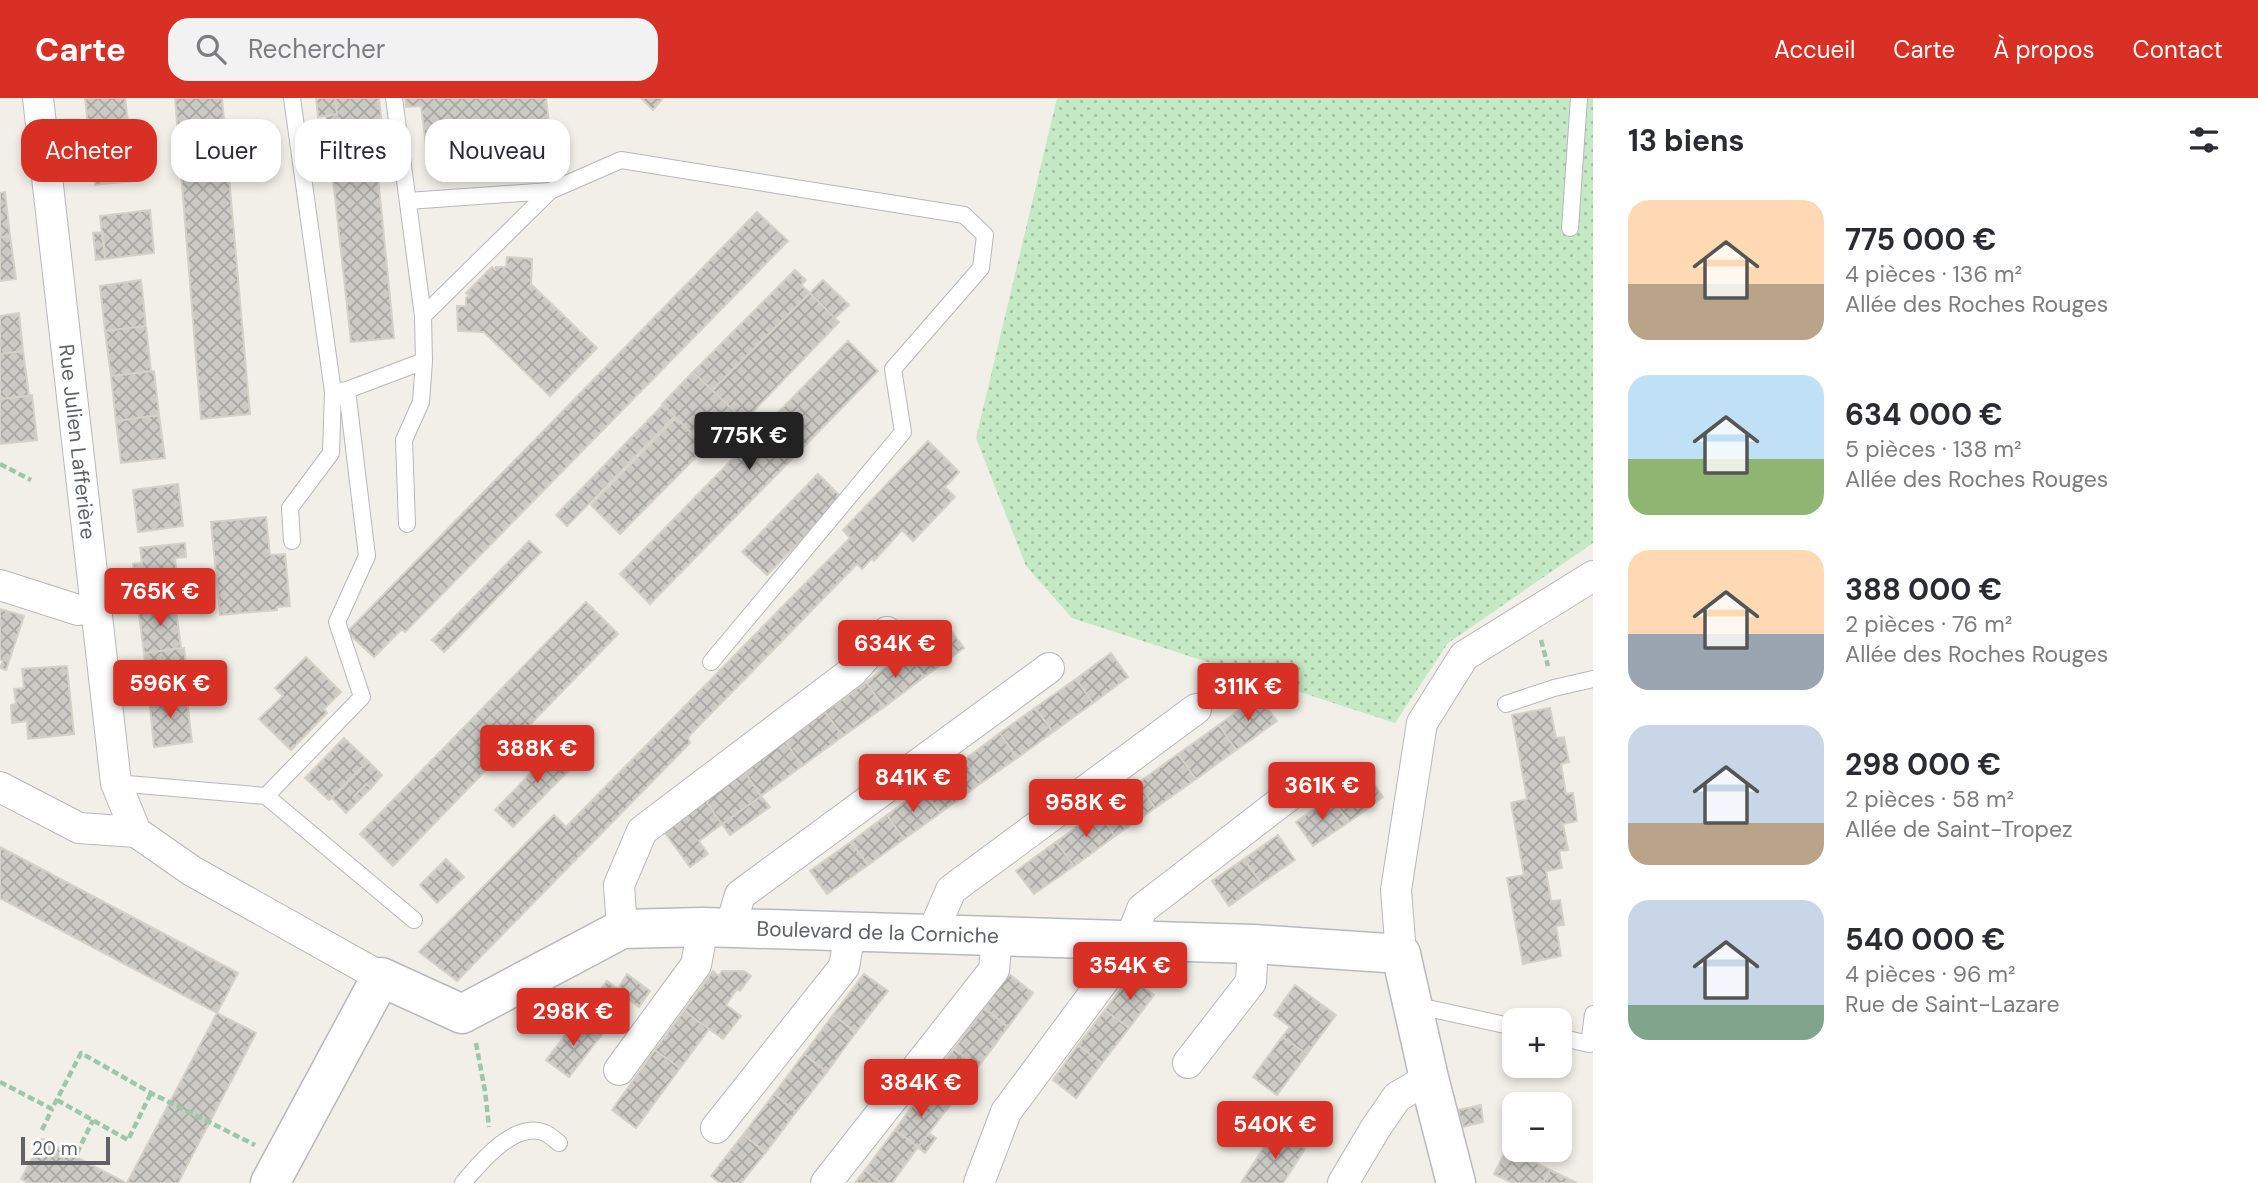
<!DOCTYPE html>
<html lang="fr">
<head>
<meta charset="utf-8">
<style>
	body { margin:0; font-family:"DM Sans",sans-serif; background:#f2f2f3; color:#2b2b33; height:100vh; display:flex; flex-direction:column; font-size:26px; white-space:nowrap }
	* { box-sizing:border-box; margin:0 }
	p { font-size:23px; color:#7c7c81 }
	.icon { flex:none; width:38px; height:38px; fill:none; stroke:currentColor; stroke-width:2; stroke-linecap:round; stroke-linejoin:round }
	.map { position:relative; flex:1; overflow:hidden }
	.panel { display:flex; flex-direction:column; background:#fff; width:665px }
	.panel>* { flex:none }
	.top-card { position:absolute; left:21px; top:21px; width:665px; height:63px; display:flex; gap:14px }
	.tools { position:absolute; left:1502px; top:910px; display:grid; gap:14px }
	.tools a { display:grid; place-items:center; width:70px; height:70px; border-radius:14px; background:#fff; box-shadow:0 4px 10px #0003; font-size:35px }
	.scale { position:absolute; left:21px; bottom:18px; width:89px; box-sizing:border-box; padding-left:7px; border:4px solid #5f6368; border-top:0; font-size:19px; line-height:24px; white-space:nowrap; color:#5f6368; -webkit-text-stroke:5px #fff; paint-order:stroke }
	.price { position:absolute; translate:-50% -60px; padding:0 16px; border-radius:7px; background:#d93025; color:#fff; font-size:23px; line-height:46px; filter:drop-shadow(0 2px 4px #0008) }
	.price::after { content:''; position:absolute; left:50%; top:42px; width:21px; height:16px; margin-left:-10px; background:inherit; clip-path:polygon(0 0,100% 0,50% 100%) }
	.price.active { background:#222; color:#fff }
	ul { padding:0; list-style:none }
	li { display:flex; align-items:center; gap:21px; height:175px; padding:0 35px }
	li span { display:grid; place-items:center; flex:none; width:196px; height:140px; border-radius:21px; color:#555 }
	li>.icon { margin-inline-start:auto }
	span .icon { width:84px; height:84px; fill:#fffc; stroke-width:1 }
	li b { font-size:30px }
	h2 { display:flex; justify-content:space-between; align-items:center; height:84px; padding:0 35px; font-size:30px }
	.tag { padding:0 24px; border-radius:21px; background:#fff; box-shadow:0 4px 10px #0003; font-size:24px; line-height:63px }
	.tag.active { background:#d93025; color:#fff }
	header { display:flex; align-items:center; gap:42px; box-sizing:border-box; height:98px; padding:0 35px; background:#d93025; color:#fff }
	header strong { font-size:33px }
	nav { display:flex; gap:38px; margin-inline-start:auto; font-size:24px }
	.search { width:490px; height:63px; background:#f2f2f3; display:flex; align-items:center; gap:18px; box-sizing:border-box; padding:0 24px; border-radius:21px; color:#7c7c81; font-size:26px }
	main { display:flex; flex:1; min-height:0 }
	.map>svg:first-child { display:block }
	.grass { fill:url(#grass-dots) }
	.building { fill:url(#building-cross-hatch); stroke:#d6d1c6; stroke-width:2 }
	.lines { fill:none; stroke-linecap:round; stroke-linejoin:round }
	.lane-casing { stroke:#b5b8bc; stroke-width:18 }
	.street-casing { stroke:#b5b8bc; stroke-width:32 }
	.secondary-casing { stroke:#b6babf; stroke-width:41 }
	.path { stroke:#9cc7a9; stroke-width:4.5; stroke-dasharray:7 3.5; stroke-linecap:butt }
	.lane { stroke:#fff; stroke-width:16 }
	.street { stroke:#fff; stroke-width:30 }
	.secondary { stroke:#fff; stroke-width:38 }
	.labels { text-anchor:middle; stroke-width:5; stroke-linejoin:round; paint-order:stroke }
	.street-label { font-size:21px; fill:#5f6368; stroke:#fff }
</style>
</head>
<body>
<header>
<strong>Carte</strong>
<div class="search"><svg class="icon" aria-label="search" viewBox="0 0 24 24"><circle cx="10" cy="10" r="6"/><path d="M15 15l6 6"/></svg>Rechercher</div>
<nav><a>Accueil</a><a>Carte</a><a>À propos</a><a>Contact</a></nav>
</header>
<main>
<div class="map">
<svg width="1593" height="1085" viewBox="0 0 1593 1085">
	<defs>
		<pattern id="grass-dots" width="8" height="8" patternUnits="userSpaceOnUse" patternTransform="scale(1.75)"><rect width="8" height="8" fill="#c5e8c5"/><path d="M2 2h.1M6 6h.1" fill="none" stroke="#a3c0a4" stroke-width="1.8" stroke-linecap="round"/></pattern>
		<pattern id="building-cross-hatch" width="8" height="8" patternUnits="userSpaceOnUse" patternTransform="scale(1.75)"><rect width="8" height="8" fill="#cccac5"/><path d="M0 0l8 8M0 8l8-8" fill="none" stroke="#a9a8a4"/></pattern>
	</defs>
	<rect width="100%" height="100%" fill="#f1efe8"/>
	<!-- grass -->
	<path class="grass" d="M1057 0H1593V445L1448 545 1395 625 1072 520 1026 468 976 340Z"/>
	<!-- building -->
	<path class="building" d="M85 0H125L130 40 90 46Z
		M175 0H222L250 316 201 321Z
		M316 0H335L337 16 318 19Z
		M335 0H379L382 27 373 28 394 240 351 244 326 18 337 16Z
		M405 0H546L551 42 427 56 421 8 406 9Z
		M641 0H663L653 12Z
		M137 39 143 82 95 87 90 46Z
		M5 94 10 138 0 139V95Z
		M150 112 154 155 105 161 100 118Z
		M757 114 788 143 405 534 402 531 374 559 347 534Z
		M103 134 105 161 96 162 93 135Z
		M10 138 16 181 0 183V139Z
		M507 159 532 161 531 186 597 250 550 298 484 234 458 233 457 208H466V200L469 198 466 195 492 169 495 172 496 169H506Z
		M795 172 806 182 801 187 810 195 712 292 693 274Z
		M141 182 146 228 105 233 100 188Z
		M823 182 849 207 835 220 810 195Z
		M810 195 839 224 744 323 712 292Z
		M19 215 23 253 0 256V218Z
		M146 228 151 273 111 278 105 233Z
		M848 243 878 273 650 506 620 476Z
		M23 253 29 298 0 301V256Z
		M154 273 159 317 116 323 111 278Z
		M693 274 737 316 706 349 662 306Z
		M32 297 37 342 0 346V301Z
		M663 307 675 318 567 428 556 417Z
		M159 317 165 360 121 365 116 323Z
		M676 320 706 349 620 436 591 407Z
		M928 343 959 374 945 389 955 399 913 443 902 432 874 463 872 460 862 471 857 466 688 639 690 645 457 883 419 854 554 717 566 729 850 440 843 432Z
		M818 376 842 400 767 477 742 454Z
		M178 386 183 428 138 434 133 392Z
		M266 419 270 457 285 456 290 508 277 509V512L220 517 211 424Z
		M529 443 541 454 444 554 432 542Z
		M185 445 186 459 175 460 180 504 138 509 133 466 142 465 140 450Z
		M175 504 181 550 144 555 138 509Z
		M586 504 618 536 393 768 360 736Z
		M0 511 24 518 6 572 0 570 3 563 0 561Z
		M946 526 964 550 924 579 906 555Z
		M184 550 189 594 149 599 144 555Z
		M906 555 924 579 884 609 866 584Z
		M1111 555 1128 579 1093 605 1076 581Z
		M306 559 341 594 324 611 327 615 291 652 259 621 283 598 275 590Z
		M67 568 74 636 28 641 27 623 12 625 11 607 16 606 14 591 24 590 22 571Z
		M1076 581 1093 605 1053 634 1035 610Z
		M866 584 884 609 843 638 825 614Z
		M186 594 192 644 154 649 149 599Z
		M1258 598 1277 623 1236 652 1219 627Z
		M1035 610 1053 634 1017 660 1000 635Z
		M1550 610 1556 640 1564 639 1569 664 1561 666 1566 696 1573 695 1577 723 1563 726 1568 752 1559 753 1562 770 1546 773 1551 803 1560 802 1564 827 1556 828 1561 858 1523 866 1507 780 1524 777 1511 705 1527 701 1512 617Z
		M825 614 843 638 802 668 785 643Z
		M1219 627 1236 652 1196 681 1178 656Z
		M1000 635 1017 660 981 685 964 662Z
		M344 640 368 663 329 702 305 680Z
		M785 643 802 668 761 698 744 673Z
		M560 645 578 663 513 729 495 712Z
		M1178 656 1196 681 1155 710 1138 685Z
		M964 662 981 685 940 715 923 691Z
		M368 663 382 677 371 690 366 686 354 698 359 702 346 715 332 700Z
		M744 673 761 698 722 726 705 702Z
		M1366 674 1383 699 1349 724 1331 699Z
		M1138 685 1155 710 1115 738 1098 714Z
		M366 686 371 690 359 702 354 698Z
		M923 691 940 715 904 741 887 717Z
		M761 698 770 709 730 737 722 726Z
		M1331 699 1349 724 1313 748 1296 724Z
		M705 702 722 726 699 743 708 756 690 769 663 732Z
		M1098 714 1115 738 1074 768 1056 744Z
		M887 717 904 741 868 767 851 744Z
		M1278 737 1295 762 1261 785 1244 761Z
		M851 744 868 767 827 796 810 773Z
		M1056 744 1074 768 1034 796 1016 773Z
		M0 749 238 875 217 915 0 800Z
		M446 761 464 779 437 805 420 787Z
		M1244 761 1261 785 1229 808 1212 783Z
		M713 873 719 878 722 873H744L751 878 740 893 737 891 726 907 741 918 723 941 684 913Z
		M627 876 650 893 639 909 628 901 600 939 577 922 607 883 618 891Z
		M864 876 888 893 856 934 833 917Z
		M1009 876 1033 895 1008 929 984 910Z
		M1130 879 1154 897 1129 930 1105 912Z
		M1295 887 1336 917 1307 956 1282 939 1290 929 1274 917Z
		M984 910 1008 929 978 969 954 951Z
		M1105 912 1129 930 1102 965 1078 947Z
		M684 913 709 931 680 970 655 952Z
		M217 915 256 935 178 1085H127Z
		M833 917 856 934 827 974 804 956Z
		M577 922 600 939 569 979 546 962Z
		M1282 939 1307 956 1277 997 1253 979Z
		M1078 947 1102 965 1076 1000 1053 982Z
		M954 951 978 969 948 1010 924 992Z
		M655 952 680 970 636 1030 612 1012Z
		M804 956 827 974 796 1014 774 996Z
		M924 992 948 1010 918 1049 895 1032Z
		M774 996 796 1014 766 1054 743 1037Z
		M1481 1007 1483 1024 1462 1029 1458 1012Z
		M895 1032 918 1049 892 1085H881L865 1072Z
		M1275 1032 1305 1051 1283 1085H1241Z
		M929 1035 936 1040 925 1055 918 1049Z
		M743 1037 766 1054 741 1085H720L711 1078Z
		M42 1041 126 1085H29L21 1081Z
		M1507 1050 1550 1072 1543 1085H1512L1494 1076Z
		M865 1072 881 1085H855Z
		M1550 1072 1577 1085H1543Z"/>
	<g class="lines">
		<defs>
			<path id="lane" d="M292 0 333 294 347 292
				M394 0 423 218
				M408 103 550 93
				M1570 130 1579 0
				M407 426 404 342 421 304 424 263
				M292 443 290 410 331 355 333 294
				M1506 606 1554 590 1593 581
				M116 685 266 698
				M414 822 266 698 362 599 337 524 367 458 347 292 424 263 423 218 550 93 621 62 964 117 985 137 981 170 893 271 903 334 711 564
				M1414 907 1514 929
				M1559 939 1589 946 1593 916
				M463 1085C480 1065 515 1022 545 1035 550 1037 555 1042 559 1045"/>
			<g id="street">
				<path id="s1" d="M38 0 116 685 136 734 192 773 381 879"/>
				<path d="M0 487 78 512 98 509"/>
				<path d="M0 689 79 730 136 734"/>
				<path d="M730 830 740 797 1049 570"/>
				<path d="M622 831 619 787 642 733 852 574 887 534"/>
				<path d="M932 836 951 792 1196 611"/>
				<path d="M1130 842 1142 811 1308 683"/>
				<path d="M1401 856 1396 792 1422 625 1464 558 1593 478"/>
				<path d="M1188 965 1251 884 1253 846"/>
				<path d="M619 972 696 867 703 829"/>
				<path d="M716 1030 844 869 850 834"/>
				<path d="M826 1085 994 872 997 838"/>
				<path d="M979 1085 1006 1014 1107 878 1112 841"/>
				<path d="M1343 1085 1375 1031 1397 999 1429 980"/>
			</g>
			<g id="secondary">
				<path id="s2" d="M270 1085 381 879 462 916 622 831 703 829 1253 846 1401 856 1429 980 1456 1085"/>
			</g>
		</defs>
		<!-- lane casing -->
		<use href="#lane" class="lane-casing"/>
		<!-- street casing -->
		<use href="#street" class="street-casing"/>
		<!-- secondary casing -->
		<use href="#secondary" class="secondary-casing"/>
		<!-- path -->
		<path class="path" d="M0 366 31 382
			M1541 542 1548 568
			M476 945 485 993 489 1029
			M0 984 52 1011 81 955 151 995 255 1047
			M57 1002 128 1042 151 995
			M42 1032 52 1011
			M77 1055 93 1022"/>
		<!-- lane -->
		<use href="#lane" class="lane"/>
		<!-- street -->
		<use href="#street" class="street"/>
		<!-- secondary -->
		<use href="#secondary" class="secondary"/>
	</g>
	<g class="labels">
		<!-- street labels -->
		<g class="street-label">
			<text dy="7" stroke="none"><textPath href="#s1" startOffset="346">Rue Julien Lafferière</textPath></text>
			<text dy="7" stroke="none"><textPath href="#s2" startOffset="760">Boulevard de la Corniche</textPath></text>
		</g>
	</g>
</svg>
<div class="tools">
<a>+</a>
<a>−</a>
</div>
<div class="scale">20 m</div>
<b class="price active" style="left:749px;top:374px">775K €</b>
<b class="price" style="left:160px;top:530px">765K €</b>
<b class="price" style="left:895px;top:582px">634K €</b>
<b class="price" style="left:170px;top:622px">596K €</b>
<b class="price" style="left:1248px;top:625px">311K €</b>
<b class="price" style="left:537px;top:687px">388K €</b>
<b class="price" style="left:913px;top:716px">841K €</b>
<b class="price" style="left:1322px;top:724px">361K €</b>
<b class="price" style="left:1086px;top:741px">958K €</b>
<b class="price" style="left:1130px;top:904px">354K €</b>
<b class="price" style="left:573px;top:950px">298K €</b>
<b class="price" style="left:921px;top:1021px">384K €</b>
<b class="price" style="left:1275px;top:1063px">540K €</b>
<div class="top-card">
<a class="tag active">Acheter</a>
<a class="tag">Louer</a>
<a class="tag">Filtres</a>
<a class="tag">Nouveau</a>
</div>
</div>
<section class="panel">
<h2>13 biens<svg class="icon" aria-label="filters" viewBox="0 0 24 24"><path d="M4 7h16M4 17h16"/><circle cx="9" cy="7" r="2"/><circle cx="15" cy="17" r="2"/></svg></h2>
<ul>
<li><span style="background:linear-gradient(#ffd9b3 60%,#b9a48a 0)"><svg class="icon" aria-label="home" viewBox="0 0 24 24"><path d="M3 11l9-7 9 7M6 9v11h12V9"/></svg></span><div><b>775 000 €</b><p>4 pièces · 136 m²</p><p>Allée des Roches Rouges</p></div></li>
<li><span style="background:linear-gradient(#bfe0f5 60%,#8fb573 0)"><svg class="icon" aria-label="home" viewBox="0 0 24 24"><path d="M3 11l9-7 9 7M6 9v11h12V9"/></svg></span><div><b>634 000 €</b><p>5 pièces · 138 m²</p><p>Allée des Roches Rouges</p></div></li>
<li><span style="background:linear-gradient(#ffd9b3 60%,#9aa5b1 0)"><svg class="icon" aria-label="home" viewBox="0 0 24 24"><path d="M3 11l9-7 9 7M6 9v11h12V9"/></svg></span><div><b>388 000 €</b><p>2 pièces · 76 m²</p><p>Allée des Roches Rouges</p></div></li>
<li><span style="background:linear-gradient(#c9d6e8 70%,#b9a48a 0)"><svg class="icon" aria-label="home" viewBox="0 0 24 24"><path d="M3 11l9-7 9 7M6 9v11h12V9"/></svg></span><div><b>298 000 €</b><p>2 pièces · 58 m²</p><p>Allée de Saint-Tropez</p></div></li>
<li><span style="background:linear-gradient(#c9d6e8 75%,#7fa58c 0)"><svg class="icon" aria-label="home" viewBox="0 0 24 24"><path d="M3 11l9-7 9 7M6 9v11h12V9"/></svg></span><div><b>540 000 €</b><p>4 pièces · 96 m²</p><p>Rue de Saint-Lazare</p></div></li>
</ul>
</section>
</main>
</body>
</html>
